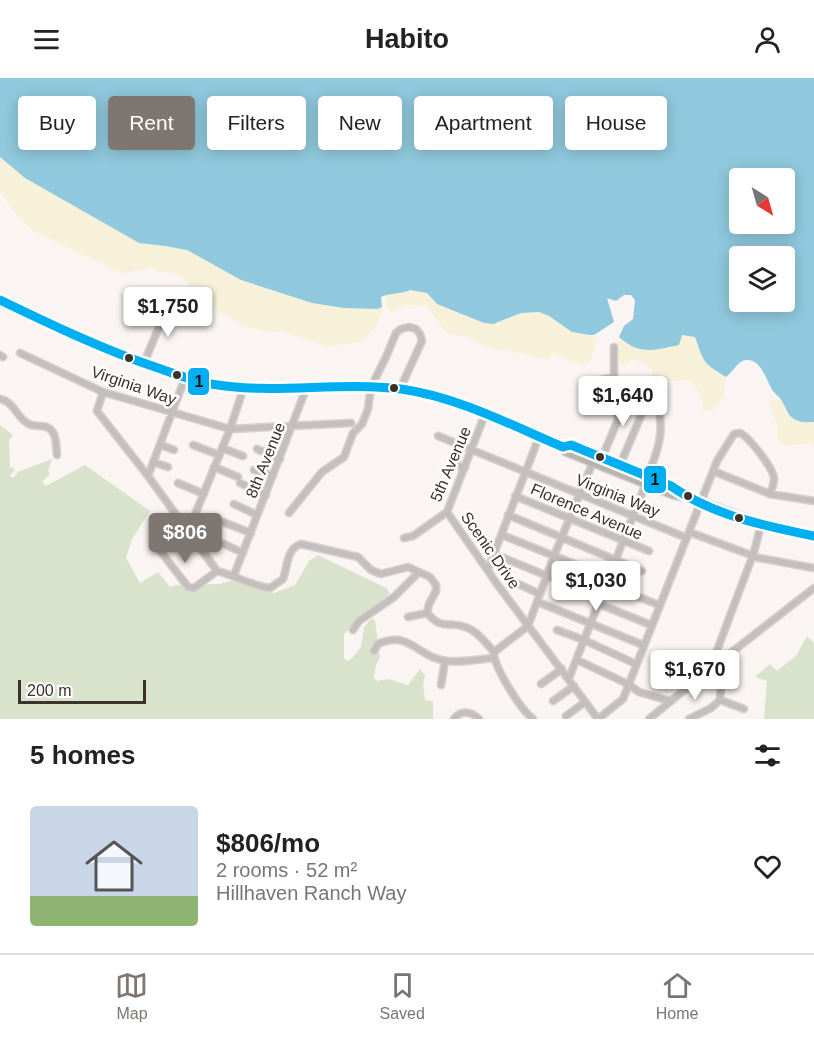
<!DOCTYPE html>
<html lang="en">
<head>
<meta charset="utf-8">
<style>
	body { margin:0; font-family:Helvetica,sans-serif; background:#f6f6f6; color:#222; height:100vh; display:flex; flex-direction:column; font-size:22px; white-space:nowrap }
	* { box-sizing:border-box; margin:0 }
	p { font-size:20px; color:#767676 }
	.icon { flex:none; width:33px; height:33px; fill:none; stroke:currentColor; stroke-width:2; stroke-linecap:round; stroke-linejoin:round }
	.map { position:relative; height:641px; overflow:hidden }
	.sheet { display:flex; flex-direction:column; background:#fff; flex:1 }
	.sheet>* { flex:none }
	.top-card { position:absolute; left:18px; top:18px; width:778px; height:54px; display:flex; gap:12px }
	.needle { width:39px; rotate:143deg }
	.fabs { position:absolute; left:729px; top:90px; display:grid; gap:12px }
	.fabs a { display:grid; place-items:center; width:66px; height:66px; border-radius:6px; background:#fff; box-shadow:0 3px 15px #0003; font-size:30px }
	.scale { position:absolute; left:18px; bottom:15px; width:128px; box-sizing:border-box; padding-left:6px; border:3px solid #3b322b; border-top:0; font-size:16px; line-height:21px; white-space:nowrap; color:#3b322b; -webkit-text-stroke:4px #fff; paint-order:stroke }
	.price { position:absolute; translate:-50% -51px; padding:0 14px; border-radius:6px; background:#fff; color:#222; font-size:20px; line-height:39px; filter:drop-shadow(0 2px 3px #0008) }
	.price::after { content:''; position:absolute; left:50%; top:36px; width:18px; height:14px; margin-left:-9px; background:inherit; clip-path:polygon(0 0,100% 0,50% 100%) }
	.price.current { background:#7e7671; color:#fff }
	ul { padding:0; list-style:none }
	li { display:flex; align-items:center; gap:18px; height:150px; padding:0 30px }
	li span { display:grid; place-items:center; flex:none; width:168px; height:120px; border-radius:6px; color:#555 }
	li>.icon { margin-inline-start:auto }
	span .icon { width:72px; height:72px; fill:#fffc; stroke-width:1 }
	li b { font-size:26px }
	h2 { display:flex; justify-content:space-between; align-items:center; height:72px; padding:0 30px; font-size:26px }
	.tag { padding:0 21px; border-radius:6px; background:#fff; box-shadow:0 3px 15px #0003; font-size:21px; line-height:54px }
	.tag.current { background:#7e7671; color:#fff }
	header { display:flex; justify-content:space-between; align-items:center; height:78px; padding:0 30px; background:#fff; font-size:27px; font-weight:700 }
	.tabs { display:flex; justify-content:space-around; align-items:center; height:84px; border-top:2px solid #e0e0e0; background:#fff; font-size:16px; color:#767676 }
	.tabs a { display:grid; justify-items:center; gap:3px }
	.tabs .current { color:#7e7671 }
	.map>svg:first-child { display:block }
	.green { fill:#d9e3cb }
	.sand { fill:#f8f1da }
	.water { fill:#90c8dd; fill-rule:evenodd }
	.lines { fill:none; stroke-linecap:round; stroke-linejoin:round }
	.minor-casing { stroke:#d7d2cf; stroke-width:9 }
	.highway-casing { stroke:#d7d2cf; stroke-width:12 }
	.minor { stroke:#c4bfbd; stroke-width:6 }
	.highway { stroke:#b9b3b0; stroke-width:9 }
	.bus-1-casing { stroke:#fff; stroke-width:14 }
	.bus-1 { stroke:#00aff2; stroke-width:9 }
	.bus-dot { fill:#3b322b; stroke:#fff; stroke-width:2 }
	.labels { text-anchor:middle; stroke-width:5; stroke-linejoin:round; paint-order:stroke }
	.street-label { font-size:16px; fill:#3b322b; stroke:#fff }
	.line-badge { stroke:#fff; stroke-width:2 }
	.pale-badge-label { font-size:16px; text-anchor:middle; font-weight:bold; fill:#111 }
</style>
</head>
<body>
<header><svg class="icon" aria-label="menu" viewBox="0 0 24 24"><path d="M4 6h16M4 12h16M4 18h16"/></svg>Habito<svg class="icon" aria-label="person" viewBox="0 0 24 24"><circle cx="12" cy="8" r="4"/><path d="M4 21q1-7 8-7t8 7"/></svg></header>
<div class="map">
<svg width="814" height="641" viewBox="0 0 814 641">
	<rect width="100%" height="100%" fill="#faf5f2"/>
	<!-- green -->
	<path class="green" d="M0 347 13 357 9 362 10 389 15 391 10 398 13 400 18 394 52 381 48 393 50 396 42 404 46 408 85 387 150 433 132 461 126 480 140 505 158 494 170 509 176 507 220 506 237 501 274 515 295 507 309 483 318 477 386 510 390 515 344 556V580L347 583 352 580 361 569 364 549 371 541 375 542 380 580 376 587 374 600 378 603 389 601 408 607 420 591 425 598 423 607 425 622 433 623V641H0Z
		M807 558 814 565V641H764L767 603 755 599 770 586 777 593 796 578Z"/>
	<!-- sand -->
	<path class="sand" d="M0 79 25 100 139 165 165 168 187 172 241 202 312 225 344 230 378 231 382 229C383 244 370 255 361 265L325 268 281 253 270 254 247 249 206 227 192 213 183 200 166 193 159 195 151 189 123 196 35 154 18 139 0 114Z
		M410 212 427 215 437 226 484 245 493 246 521 235 539 234 549 238 572 254 598 260 591 281 585 288 552 275 548 282 524 276 486 269 467 259 447 255 426 228 407 227 391 235 386 226 387 216 405 215Z
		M682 257 695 259C703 285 703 285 726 299L724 317 713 333 702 332V320L691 302C677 302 664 306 652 297L653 292 634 281H631L624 289C616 281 617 269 619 259 645 282 655 270 682 257Z
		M769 322H782L785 331 797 343 814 344V369L810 365 786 368 778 362 777 348Z"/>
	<!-- water -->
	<path class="water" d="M0 0H814V344C808 344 801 345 796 342 788 339 786 330 782 323 780 319 776 317 773 313 766 303 761 277 742 283 737 286 731 295 726 299 703 285 704 285 695 259L682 257 679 267C653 272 641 278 619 259L624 248 633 241 635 222 631 217H624L616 223 607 220 614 244 594 257H589L572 254 549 238 539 234 521 235 493 246 484 245 437 226 427 215 410 212C401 217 391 214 381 219L382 229 378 231 344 230 312 225 241 202 187 172 165 168 139 165 25 100 0 79ZM784 100V146H740V100ZM784 178V224H740V178Z"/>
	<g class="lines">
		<defs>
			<path id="minor" d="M614 269V300L617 308 614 322 618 339
				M20 275 103 314 230 351 351 345
				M0 277 3 279
				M144 285 169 225
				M103 314 97 333 148 398 217 493C235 497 251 508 270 510L283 501C288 488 286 471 301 466L358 479 371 492 381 496 408 489 430 499 436 507V513L429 526 427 535C444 554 447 542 465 549 476 552 486 565 494 574 493 588 521 632 533 641
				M0 321C15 324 17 341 29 346 37 350 46 345 52 353 57 359 56 369 57 377
				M585 325C590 307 595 300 614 300
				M438 358 687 460
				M161 367 174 372
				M193 367 219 377
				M222 370 243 378
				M257 371 280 381
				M602 380 632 308
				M153 384 168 389
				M452 385 465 390
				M620 387 649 319
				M214 389 238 399
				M254 392 273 398
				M713 393 770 416 814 423
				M148 398 185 300
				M647 398C655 381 663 358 660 340
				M178 405 204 416
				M240 405 266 417
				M515 418 649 473
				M234 426 257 437
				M447 434 497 506 598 641
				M289 435 322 394 344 379 353 355 362 346 368 331 371 309 386 279 396 255 401 251 409 249 416 251 420 256 422 263 400 311
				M508 437 642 493
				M223 444 251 455
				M187 451 192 444 230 351 241 318 240 310
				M689 454 759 480 814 490
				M502 457 609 500
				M404 460 413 458 447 434 485 336
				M155 466 188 509 194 510 217 493
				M224 466 243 475
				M494 476 601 520
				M488 491 539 359
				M234 497 306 311
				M516 505 540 516
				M606 506 659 527
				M538 524 643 567
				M599 526 651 547
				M408 539 427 535
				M353 552 359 543 394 519 419 494
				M557 552 584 562 636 586
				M374 573 378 566C409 552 416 577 442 582 458 586 478 581 494 580
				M494 574 528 548 554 478 593 384
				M577 582 628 606 639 614 670 623
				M569 600 646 405
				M541 606 562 591
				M441 607 445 583
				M720 622 721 607 710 591 754 474 761 447
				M720 622 744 631
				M553 623 574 608
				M566 638 585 624
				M454 641C461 632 471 633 479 641
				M598 641 623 621 717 383 734 356 740 355C749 359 774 391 774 401 774 406 772 411 770 416
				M649 641 710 591 814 510
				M689 641 711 630 720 622"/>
			<path id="highway" d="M0 222C51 246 100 271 154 289 172 295 191 302 210 306 274 318 337 303 401 311 458 319 510 347 563 369L566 373 673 416 685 418 761 447 814 458
				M563 369 571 367 671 408 681 415"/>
		</defs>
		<!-- minor casing -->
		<use href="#minor" class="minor-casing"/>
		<!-- highway casing -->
		<use href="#highway" class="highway-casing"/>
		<!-- minor -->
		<use href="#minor" class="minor"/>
		<!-- highway -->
		<use href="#highway" class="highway"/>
		<defs>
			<path id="bus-1" d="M0 222C52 247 104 272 158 290 175 296 193 303 211 306 274 317 338 303 401 311 458 319 511 347 563 369L571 367 671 408C712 437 765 448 814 458"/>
		</defs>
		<!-- bus-1 casing -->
		<use href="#bus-1" class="bus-1-casing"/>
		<!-- bus-1 -->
		<use href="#bus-1" class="bus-1"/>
	</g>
	<!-- markers -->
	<g class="bus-dot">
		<circle cx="129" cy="280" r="5"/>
		<circle cx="177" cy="297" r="5"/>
		<circle cx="394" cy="310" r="5"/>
		<circle cx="600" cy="379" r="5"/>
		<circle cx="688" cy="418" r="5"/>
		<circle cx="739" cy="440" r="5"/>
	</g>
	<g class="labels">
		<!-- street labels -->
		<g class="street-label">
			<text transform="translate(134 307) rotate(19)" y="6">Virginia Way</text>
			<text transform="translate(265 382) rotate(-68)" y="6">8th Avenue</text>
			<text transform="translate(450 386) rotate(-67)" y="6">5th Avenue</text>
			<text transform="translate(618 417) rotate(22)" y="6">Virginia Way</text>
			<text transform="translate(587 433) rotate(23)" y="6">Florence Avenue</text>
			<text transform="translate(491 472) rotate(55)" y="6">Scenic Drive</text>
		</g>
	</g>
	<g class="line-badge">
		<rect x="187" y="289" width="23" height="29" rx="6" fill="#00aff2"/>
		<rect x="643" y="387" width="24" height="29" rx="6" fill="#00aff2"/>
	</g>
	<g class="pale-badge-label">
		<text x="199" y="309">1</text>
		<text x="655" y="407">1</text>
	</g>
</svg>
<div class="fabs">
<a><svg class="needle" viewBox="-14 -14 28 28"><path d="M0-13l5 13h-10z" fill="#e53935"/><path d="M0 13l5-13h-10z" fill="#767676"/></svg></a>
<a><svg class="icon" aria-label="layers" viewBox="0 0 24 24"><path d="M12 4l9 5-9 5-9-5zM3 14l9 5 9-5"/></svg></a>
</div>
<div class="scale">200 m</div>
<b class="price" style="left:168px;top:260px">$1,750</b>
<b class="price" style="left:623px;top:349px">$1,640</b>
<b class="price current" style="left:185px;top:486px">$806</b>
<b class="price" style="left:596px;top:534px">$1,030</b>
<b class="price" style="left:695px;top:623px">$1,670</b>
<div class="top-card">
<a class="tag">Buy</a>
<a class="tag current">Rent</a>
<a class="tag">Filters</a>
<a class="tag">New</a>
<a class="tag">Apartment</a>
<a class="tag">House</a>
</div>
</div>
<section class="sheet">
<h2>5 homes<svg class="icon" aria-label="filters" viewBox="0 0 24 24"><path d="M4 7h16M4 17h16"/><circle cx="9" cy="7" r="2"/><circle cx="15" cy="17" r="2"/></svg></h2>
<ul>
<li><span style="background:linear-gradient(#c9d6e8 75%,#8fb573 0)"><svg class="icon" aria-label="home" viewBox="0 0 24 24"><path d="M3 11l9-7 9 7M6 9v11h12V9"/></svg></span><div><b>$806/mo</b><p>2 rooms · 52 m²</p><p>Hillhaven Ranch Way</p></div><svg class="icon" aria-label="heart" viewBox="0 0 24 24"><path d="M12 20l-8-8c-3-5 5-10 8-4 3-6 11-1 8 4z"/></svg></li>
</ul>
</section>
<nav class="tabs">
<a class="current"><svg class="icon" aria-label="map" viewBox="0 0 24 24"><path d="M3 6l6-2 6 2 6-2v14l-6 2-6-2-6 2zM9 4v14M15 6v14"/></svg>Map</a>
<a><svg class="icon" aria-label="saved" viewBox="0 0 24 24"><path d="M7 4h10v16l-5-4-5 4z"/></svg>Saved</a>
<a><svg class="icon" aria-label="home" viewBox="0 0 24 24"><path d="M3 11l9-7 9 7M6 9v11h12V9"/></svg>Home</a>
</nav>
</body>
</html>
